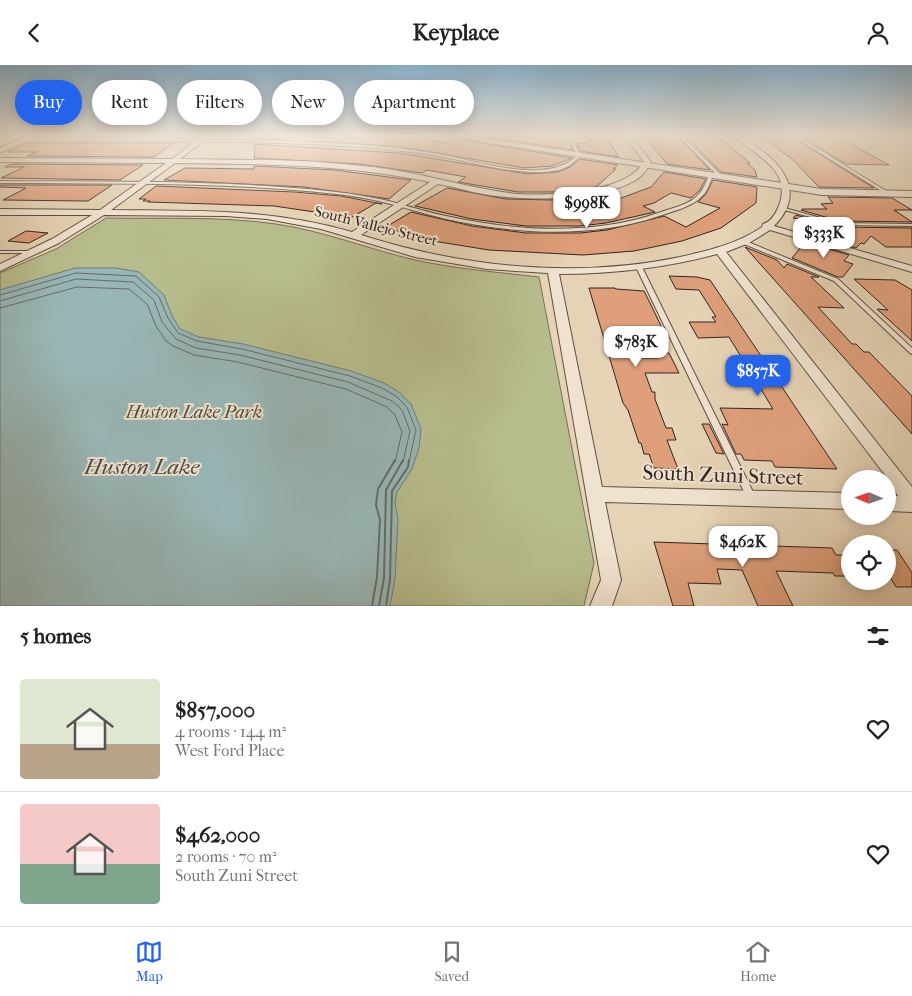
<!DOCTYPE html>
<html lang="en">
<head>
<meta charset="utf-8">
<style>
	body { margin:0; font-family:"IM FELL French Canon",serif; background:#f6f6f6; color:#222; height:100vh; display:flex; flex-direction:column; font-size:19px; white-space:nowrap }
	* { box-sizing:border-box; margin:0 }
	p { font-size:16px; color:#767676 }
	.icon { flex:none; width:28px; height:28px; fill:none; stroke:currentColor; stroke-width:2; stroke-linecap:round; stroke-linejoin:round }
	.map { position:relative; height:541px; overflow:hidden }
	.details { display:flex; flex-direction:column; background:#fff; flex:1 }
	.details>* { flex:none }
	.top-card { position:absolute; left:15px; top:15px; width:500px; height:45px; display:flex; gap:10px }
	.needle { width:32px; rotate:272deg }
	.controls { position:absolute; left:841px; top:405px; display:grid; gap:10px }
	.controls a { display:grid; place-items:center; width:55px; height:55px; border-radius:50%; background:#fff; box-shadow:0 2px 12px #0003; font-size:25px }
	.price { position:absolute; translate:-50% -42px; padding:0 11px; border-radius:10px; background:#fff; color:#222; font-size:16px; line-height:32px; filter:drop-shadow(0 1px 2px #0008) }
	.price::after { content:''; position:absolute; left:50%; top:30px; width:15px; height:11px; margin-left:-8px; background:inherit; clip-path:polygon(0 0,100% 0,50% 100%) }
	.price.on { background:#2563eb; color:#fff }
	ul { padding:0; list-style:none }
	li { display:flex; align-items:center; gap:15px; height:125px; padding:0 20px }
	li+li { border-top:1px solid #e0e0e0 }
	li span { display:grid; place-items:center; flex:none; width:140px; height:100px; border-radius:5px; color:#555 }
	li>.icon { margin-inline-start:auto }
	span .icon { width:60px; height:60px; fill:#fffc; stroke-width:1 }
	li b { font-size:21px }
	h2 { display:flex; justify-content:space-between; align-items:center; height:60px; padding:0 20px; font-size:21px }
	.tag { padding:0 18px; border-radius:22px; background:#fff; box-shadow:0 2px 12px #0003; font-size:18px; line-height:45px }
	.tag.on { background:#2563eb; color:#fff }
	header { display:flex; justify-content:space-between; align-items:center; height:65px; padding:0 20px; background:#fff; font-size:22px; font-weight:700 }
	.tabs { display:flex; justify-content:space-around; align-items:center; height:70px; border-top:1px solid #e0e0e0; background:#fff; font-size:14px; color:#767676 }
	.tabs a { display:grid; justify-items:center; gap:2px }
	.tabs .on { color:#2563eb }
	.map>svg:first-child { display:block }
	.green { fill:#b7bc8c; stroke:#747056 }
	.water { fill:#98b6b5; stroke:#6f7c79 }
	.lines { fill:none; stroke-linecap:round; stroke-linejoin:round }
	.shore-far1 { stroke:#646d6a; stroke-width:1 }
	.shore { stroke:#646d6a; stroke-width:2 }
	.building { fill:#de9f7a; stroke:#312420 }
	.service-casing { stroke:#5e5045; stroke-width:2 }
	.minor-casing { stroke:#5e5045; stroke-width:2 }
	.tertiary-casing { stroke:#5e5045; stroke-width:2 }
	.service { fill:#efe2cf; fill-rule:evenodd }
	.minor { fill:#efe2cf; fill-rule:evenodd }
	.tertiary { fill:#efe2cf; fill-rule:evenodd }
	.labels { text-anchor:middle; stroke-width:4; stroke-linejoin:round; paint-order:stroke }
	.far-street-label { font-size:15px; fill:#312420; stroke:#efe2cf }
	.park-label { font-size:18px; font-style:italic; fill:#524a3b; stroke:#efe2cf }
	.near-street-label { font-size:21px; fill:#312420; stroke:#efe2cf }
	.near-water-label { font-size:22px; font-style:italic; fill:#4b4845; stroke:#efe2cf }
</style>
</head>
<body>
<header><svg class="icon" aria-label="back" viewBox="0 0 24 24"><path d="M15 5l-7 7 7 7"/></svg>Keyplace<svg class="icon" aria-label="person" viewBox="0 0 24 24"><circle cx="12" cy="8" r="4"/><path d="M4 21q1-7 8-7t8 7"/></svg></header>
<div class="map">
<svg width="912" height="541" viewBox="0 0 912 541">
	<rect width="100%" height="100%" fill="#e6d3b5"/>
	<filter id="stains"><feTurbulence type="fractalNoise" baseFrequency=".004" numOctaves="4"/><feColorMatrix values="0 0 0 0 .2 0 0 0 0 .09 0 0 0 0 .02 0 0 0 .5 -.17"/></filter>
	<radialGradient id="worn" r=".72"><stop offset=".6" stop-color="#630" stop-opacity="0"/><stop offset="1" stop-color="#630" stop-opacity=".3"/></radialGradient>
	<!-- green -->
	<path class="green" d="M106 153C162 154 220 151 276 159 324 166 368 184 415 195 456 204 497 207 539 212L594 498 584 541H0V208L56 184Z"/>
	<!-- water -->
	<path class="water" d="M75 203H116L139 207 164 230 172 251 180 264 199 272 243 279 351 306 384 318 399 327 411 339 421 364 419 383 412 404 397 427 395 438 398 454 395 514 390 541H0V225Z"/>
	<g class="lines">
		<!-- shore-far1 -->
		<path class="shore-far1" d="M0 230 76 208 136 211 159 232 168 253 178 268 197 276 242 284 350 311 382 323 396 331 407 342 416 365 409 397
			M0 236 76 214 133 217 154 235 162 257 176 274 196 283 240 290 348 317 392 336 402 345 410 366 403 397
			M0 243 77 222 129 224 147 239 156 261 166 276 173 281 194 290 238 297 346 324 387 342 395 350 402 367 395 397"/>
		<!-- shore -->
		<path class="shore" d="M372 541 377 512 380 455 376 440 378 424 395 395
			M379 541 384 513 386 425 403 395
			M386 541 390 514 392 426 408 402 409 395"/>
	</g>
	<!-- building -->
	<path class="building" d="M394 71 449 78 450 73 572 93 552 101 524 103 397 81 255 74Z
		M482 71H526L570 78 573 85Z
		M591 71H605L619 92 580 86 577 78H588L587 75H593Z
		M649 71H677L710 105 667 99 645 72Z
		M685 71 720 73 750 98H747L755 105 757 112 721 107Z
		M836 71 889 100 846 99 802 72Z
		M762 72H792L874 123 819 122 792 94Z
		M26 78H174L154 92 27 91 37 87H8Z
		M255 79 399 88 528 109 558 107 570 102 580 94 618 100 613 104H616L596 122 557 127H518L458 117 466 112 427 105 422 108 360 99 254 93Z
		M11 99 143 100 120 115 1 113 24 102H5Z
		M254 101 335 105 411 115 389 134 304 122 164 115 185 103 254 104Z
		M664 107 706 114 699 126 691 133 671 128 654 138 643 141 655 147 606 158 580 161H526L472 154 415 141 447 123 506 134 554 135 605 129 616 135 651 122Z
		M713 115 757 122 756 138 721 163 682 176 634 186 583 190 489 185 421 174 386 162 411 147 472 161 526 168H580L607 165 664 151 686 162 720 143 698 137 706 129Z
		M0 120H112L88 136H83L3 135 26 123 0 122Z
		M156 121 294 127 341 131 382 139 376 138 349 154 315 147 274 141 148 137 150 136H143L146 134H139Z
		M828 132 892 133 912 145H894L912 157 839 156 801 145 803 144H827L821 139 833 138Z
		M796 150 839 162 912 163V182H886L871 171 864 179 861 178 856 183 811 170 815 165 795 159 800 154 793 153Z
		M26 166 48 168 29 178 8 176Z
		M805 177 849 190 844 196 853 199 843 212H838L792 193Z
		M745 182 777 195 784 203 787 199 819 212H811L844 243 818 242 852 279H856L864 287H869L912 331V369Z
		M669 211 697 212 710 215 837 404 775 402 772 396 744 395 741 389H736L722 359 728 360 720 343 773 344 729 272 698 273 689 257H716L712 252H716L699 225 676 224Z
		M854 214 895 215 912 225V276L877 244 888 245Z
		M589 223H615L616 224 644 226 651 240 662 263 620 262 632 293H659L657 287 669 288 679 308H645L652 327H655V334L666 363H672L676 375H667L678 404 654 403 649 389H644L641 378H639L628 345 623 338Z
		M702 359H709L724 389 716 388Z
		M654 477 832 483 836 490H847L850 494V511H835L833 508 776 506 793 541H758L742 505 717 504 721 519 688 518 694 541H673Z
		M888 485H897L912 508V522H896L888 509Z"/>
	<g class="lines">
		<defs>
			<path id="service" d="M569 71H572L580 91C577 94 573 98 569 101 541 116 483 100 453 94 406 84 357 82 310 79 215 75 120 77 25 76L23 75 25 74C119 75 212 73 306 77 354 79 403 82 450 91 481 98 535 114 565 99 570 97 574 93 577 90Z
				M679 71H682L721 110V112H719Z
				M793 71H797L891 129 888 130Z
				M710 109 713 110C710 117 708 125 703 130 693 142 673 146 659 151 591 174 515 169 446 154 420 148 395 139 369 134 345 129 319 127 294 125 197 117 98 119 0 118V116C98 117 197 115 294 123 319 125 344 127 369 132 395 136 420 146 446 151 515 166 591 171 658 148 671 143 690 140 699 129 704 124 706 116 710 109Z
				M781 142 839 158 912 159V161L839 160 781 144Z
				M739 175H743L838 214 912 283V289L910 288 834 216 739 177Z
				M0 186H31L33 187 31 188H0Z
				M639 200 642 202 754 429 755 432 754 435 751 436 748 435 636 202Z"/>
			<path id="minor" d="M202 71H210L180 94C230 95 281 94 331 98 350 100 369 101 388 104 426 110 464 121 502 127 537 133 625 130 644 97L625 71H632L651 97C647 105 642 112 634 116 600 135 543 135 506 132 483 131 460 123 438 119L361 170C462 202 575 214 680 192 710 185 737 179 762 162L763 159C770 157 775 150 778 143 794 105 757 92 734 71 744 71 750 77 758 83 787 103 804 131 774 161L912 201V207L770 165 749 178 726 187 912 422V447L888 446V430L898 431 888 414 717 189C665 203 613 209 559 209L602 422 850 428V444L605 437 621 515 612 541H590L601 515 548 208 487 204 415 192 321 164 267 154 226 151 104 150 59 178 0 206V199L52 174 92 150H0V144L100 145 166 98 0 97V93L172 94ZM175 98C261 99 346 99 430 117L352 167C269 143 196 146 111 145Z"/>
			<path id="tertiary" d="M27 71H37L0 88V83Z
				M446 71H467L822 124 912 126V132L822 130Z"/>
		</defs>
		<!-- service casing -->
		<use href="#service" class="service-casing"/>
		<!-- minor casing -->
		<use href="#minor" class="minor-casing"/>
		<!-- tertiary casing -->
		<use href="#tertiary" class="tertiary-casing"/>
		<!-- service -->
		<use href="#service" class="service"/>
		<!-- minor -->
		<use href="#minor" class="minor"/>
		<!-- tertiary -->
		<use href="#tertiary" class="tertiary"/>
	</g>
	<!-- sky -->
	<linearGradient id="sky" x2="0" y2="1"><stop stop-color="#88b5d4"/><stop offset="0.48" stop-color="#f4ebde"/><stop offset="1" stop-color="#f4ebde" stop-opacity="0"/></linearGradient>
	<rect width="912" height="147" fill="url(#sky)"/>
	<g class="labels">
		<!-- far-street labels -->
		<g class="far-street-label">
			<text transform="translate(376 161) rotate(14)" y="5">South Vallejo Street</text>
		</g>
		<!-- park labels -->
		<g class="park-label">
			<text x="194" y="353">Huston Lake Park</text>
		</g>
		<!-- near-street labels -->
		<g class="near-street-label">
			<text transform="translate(723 410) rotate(2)" y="7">South Zuni Street</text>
		</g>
		<!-- near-water labels -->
		<g class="near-water-label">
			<text x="142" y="409">Huston Lake</text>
		</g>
	</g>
	<rect width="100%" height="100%" filter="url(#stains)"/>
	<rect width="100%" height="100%" fill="url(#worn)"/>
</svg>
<div class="controls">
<a><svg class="needle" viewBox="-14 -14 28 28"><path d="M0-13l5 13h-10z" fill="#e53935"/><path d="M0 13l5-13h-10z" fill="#767676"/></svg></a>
<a><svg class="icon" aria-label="locate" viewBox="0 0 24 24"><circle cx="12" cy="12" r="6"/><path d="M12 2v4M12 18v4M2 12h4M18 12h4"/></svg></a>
</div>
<b class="price" style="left:587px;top:164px">$998K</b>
<b class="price" style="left:824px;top:194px">$333K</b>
<b class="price" style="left:636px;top:303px">$783K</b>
<b class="price on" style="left:758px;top:332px">$857K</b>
<b class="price" style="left:743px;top:503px">$462K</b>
<div class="top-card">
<a class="tag on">Buy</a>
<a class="tag">Rent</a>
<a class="tag">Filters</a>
<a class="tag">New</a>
<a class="tag">Apartment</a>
</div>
</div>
<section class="details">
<h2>5 homes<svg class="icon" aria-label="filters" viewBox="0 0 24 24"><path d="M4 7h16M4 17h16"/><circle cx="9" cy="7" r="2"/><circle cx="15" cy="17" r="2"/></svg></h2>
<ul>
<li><span style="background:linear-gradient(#dfe7d0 65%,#b9a48a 0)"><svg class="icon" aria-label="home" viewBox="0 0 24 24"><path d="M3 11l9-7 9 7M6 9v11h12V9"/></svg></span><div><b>$857,000</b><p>4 rooms · 144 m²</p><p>West Ford Place</p></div><svg class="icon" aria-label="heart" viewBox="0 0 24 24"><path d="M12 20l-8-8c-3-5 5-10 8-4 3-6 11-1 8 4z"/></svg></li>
<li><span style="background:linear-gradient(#f6c9c9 60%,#7fa58c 0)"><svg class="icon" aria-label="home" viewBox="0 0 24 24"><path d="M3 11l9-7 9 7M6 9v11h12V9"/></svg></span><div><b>$462,000</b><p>2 rooms · 70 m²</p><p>South Zuni Street</p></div><svg class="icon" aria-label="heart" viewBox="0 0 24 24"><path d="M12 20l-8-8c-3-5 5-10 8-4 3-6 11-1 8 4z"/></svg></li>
</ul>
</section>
<nav class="tabs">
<a class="on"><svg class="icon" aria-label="map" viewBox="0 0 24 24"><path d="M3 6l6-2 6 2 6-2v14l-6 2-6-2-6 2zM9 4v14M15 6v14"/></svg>Map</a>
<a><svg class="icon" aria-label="saved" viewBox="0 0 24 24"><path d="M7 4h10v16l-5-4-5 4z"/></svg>Saved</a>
<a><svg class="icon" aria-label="home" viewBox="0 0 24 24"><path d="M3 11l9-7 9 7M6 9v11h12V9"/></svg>Home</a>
</nav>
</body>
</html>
